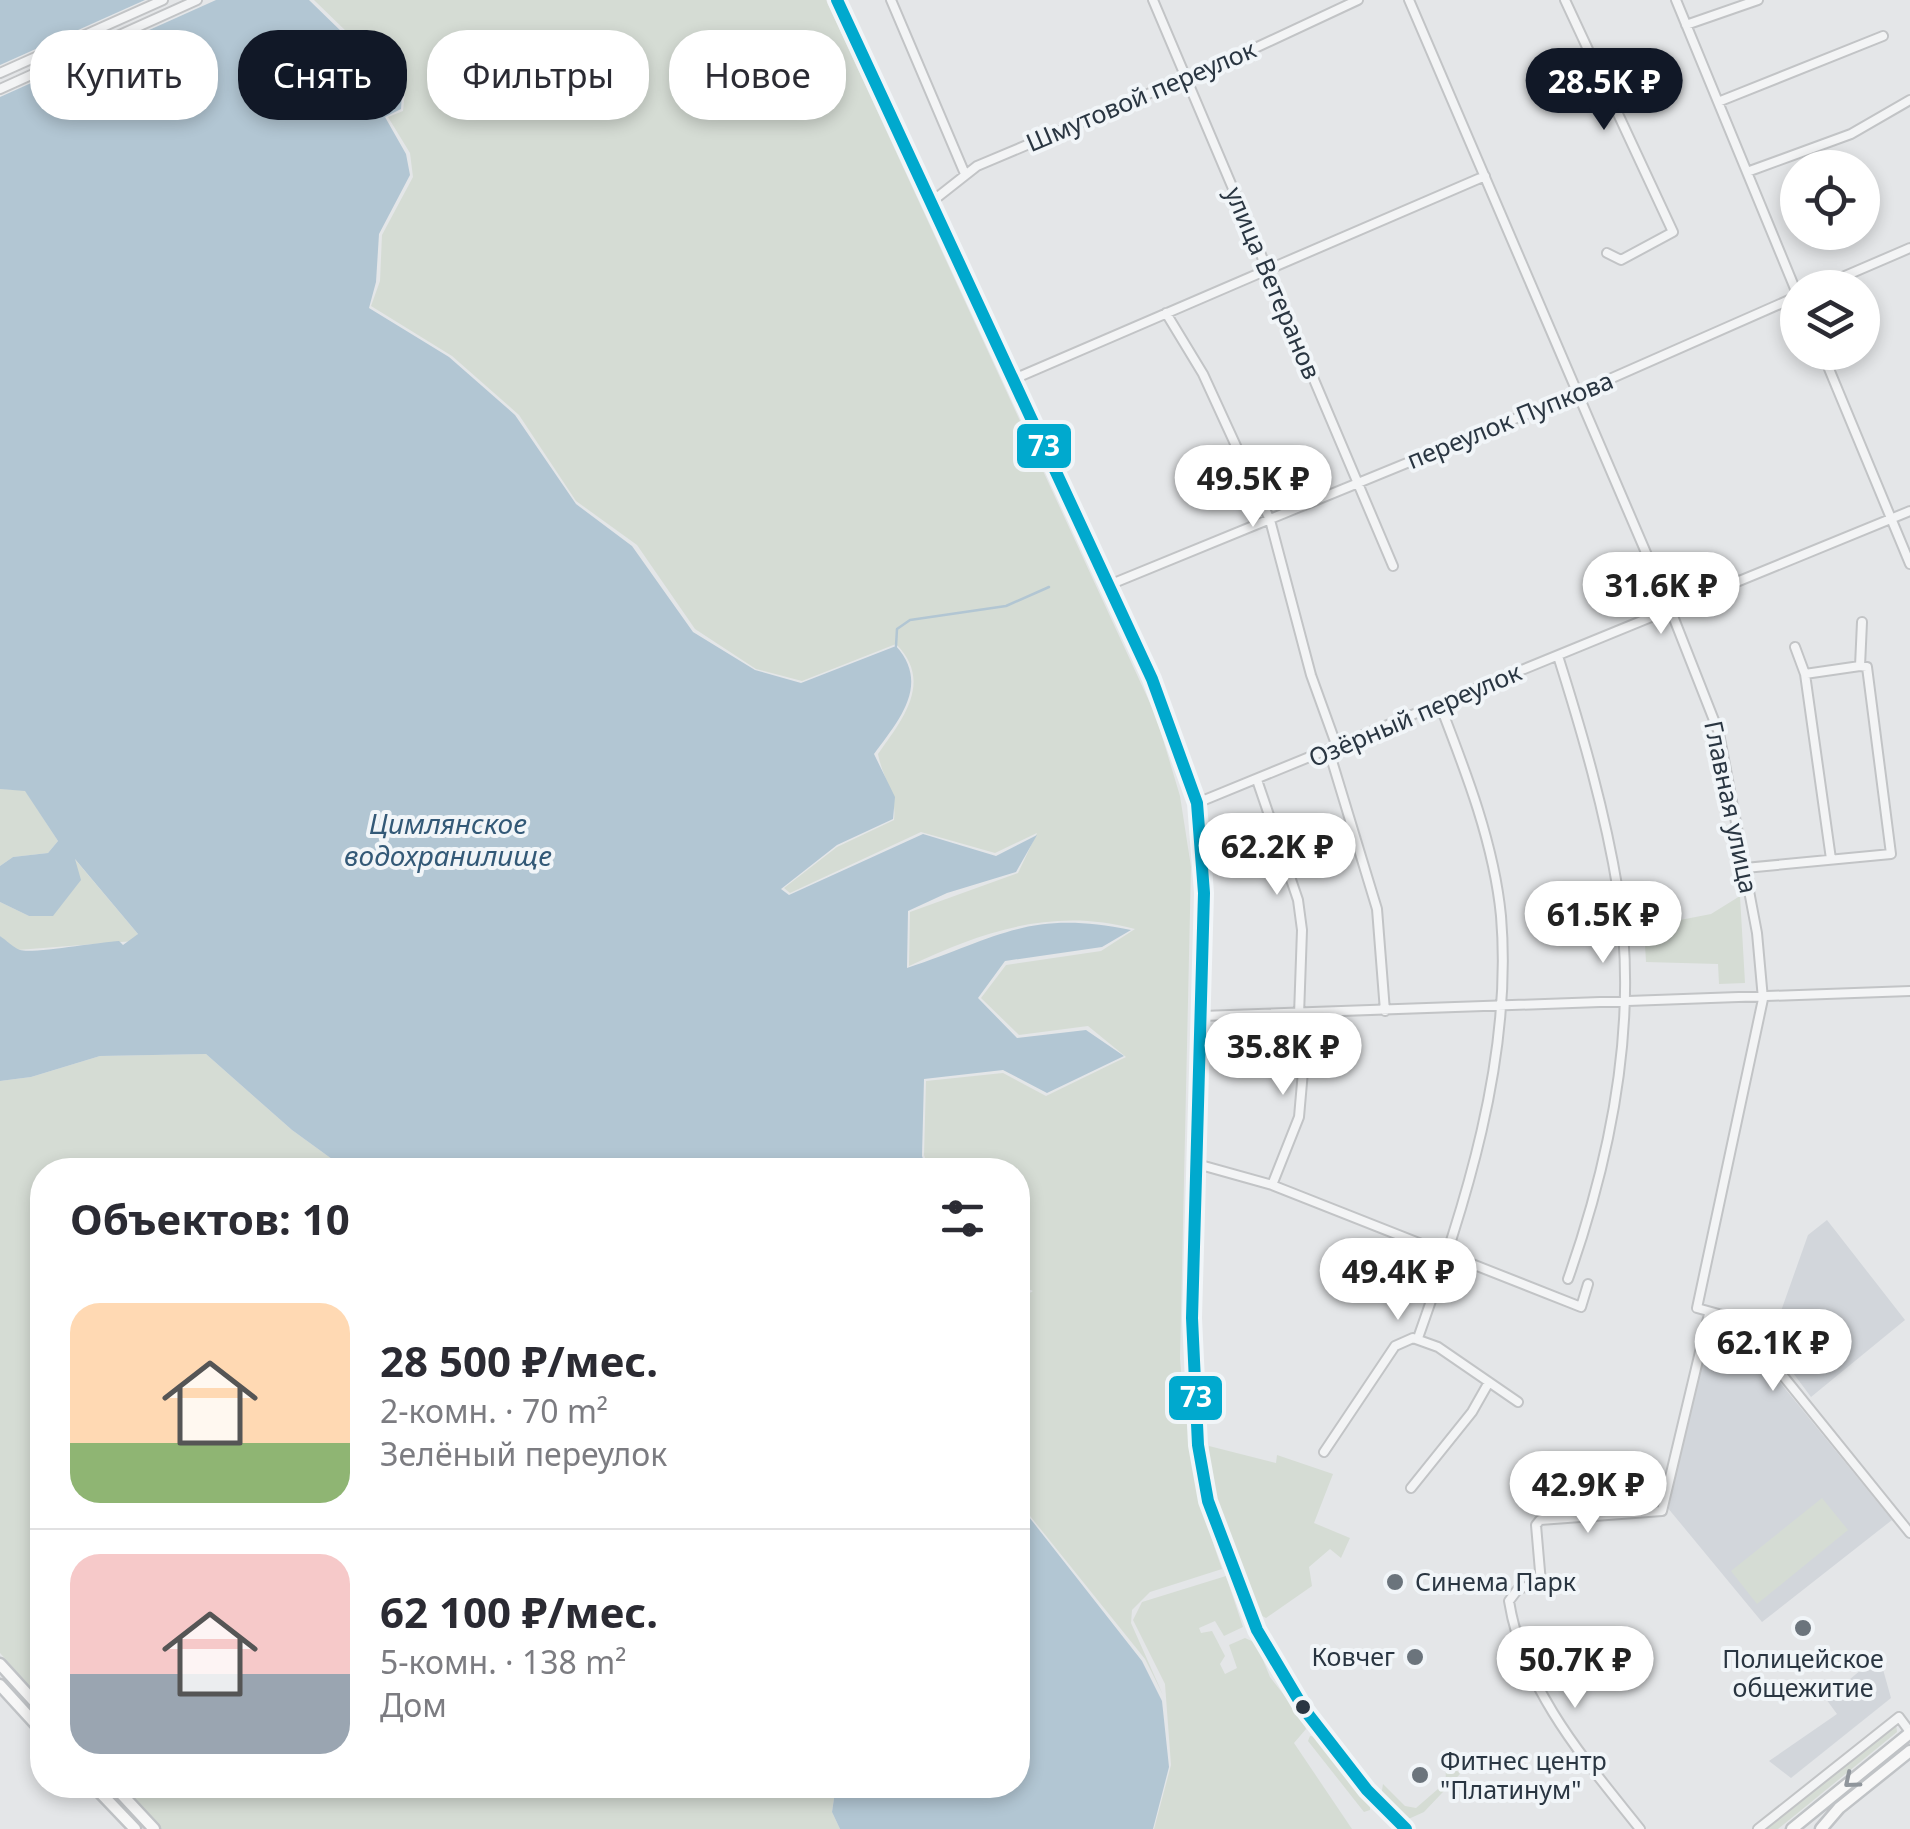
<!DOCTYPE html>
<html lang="ru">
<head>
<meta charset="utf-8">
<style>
	body { margin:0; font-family:"Noto Sans",sans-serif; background:#f7f7f7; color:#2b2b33; height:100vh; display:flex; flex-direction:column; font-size:38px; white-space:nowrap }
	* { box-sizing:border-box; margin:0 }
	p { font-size:32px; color:#7c7c81 }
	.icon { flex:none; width:55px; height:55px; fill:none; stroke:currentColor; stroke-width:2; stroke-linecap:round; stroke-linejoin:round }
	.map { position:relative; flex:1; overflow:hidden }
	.drawer { position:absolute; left:30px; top:1158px; width:1000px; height:640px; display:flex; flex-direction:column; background:#fff; border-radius:40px; box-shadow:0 5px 15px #0003 }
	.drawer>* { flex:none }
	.top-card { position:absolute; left:30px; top:30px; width:1000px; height:90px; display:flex; gap:20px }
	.controls { position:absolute; left:1780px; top:150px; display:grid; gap:20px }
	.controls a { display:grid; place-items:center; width:100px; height:100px; border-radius:50%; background:#fff; box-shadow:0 5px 15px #0003; font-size:50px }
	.price { position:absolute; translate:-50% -85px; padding:0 22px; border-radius:35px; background:#fff; color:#222; font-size:32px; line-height:65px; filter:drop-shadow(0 2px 5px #0008) }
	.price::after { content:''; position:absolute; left:50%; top:60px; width:30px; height:22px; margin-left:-15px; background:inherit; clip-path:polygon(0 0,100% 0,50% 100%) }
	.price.current { background:#111827; color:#fff }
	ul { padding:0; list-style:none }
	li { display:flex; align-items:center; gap:30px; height:250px; padding:0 40px }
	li+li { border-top:2px solid #e1e1e2 }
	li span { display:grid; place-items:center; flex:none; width:280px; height:200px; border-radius:30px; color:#555 }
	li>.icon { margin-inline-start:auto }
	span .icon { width:120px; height:120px; fill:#fffc; stroke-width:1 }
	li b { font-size:42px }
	h2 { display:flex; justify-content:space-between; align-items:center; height:120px; padding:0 40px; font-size:42px }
	.chip { padding:0 35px; border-radius:40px; background:#fff; box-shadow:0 5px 15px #0003; font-size:35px; line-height:90px }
	.chip.current { background:#111827; color:#fff }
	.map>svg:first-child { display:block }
	.built { fill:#d2d6db }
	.green { fill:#d5dcd4 }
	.water { fill:#b2c6d3 }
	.pier { fill:#e4e6e8 }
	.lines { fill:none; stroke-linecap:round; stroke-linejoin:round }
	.stream { stroke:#b2c6d3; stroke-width:2.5 }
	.minor-casing { stroke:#c2c4c6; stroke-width:12 }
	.major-casing { stroke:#c0c3c6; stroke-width:15 }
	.minor { stroke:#f3f4f5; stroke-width:8 }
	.major { stroke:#f7f7f7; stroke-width:10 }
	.bus-1-casing { stroke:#f1f5f8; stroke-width:20 }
	.bus-1 { stroke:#00a9ce; stroke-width:12 }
	.oneway { stroke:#90969c }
	.poi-dot { fill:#6b747c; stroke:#f1f5f8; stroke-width:4 }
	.bus-dot { fill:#2a3642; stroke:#f1f5f8; stroke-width:4 }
	.labels { text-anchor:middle; stroke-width:8; stroke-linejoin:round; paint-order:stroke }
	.street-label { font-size:25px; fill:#2a3642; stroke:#f1f5f8 }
	.poi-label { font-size:25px; fill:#2a3642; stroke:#f1f5f8; text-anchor:start }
	.water-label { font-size:28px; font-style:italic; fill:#335977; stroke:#f1f5f8 }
	.line-badge { stroke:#f1f5f8; stroke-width:4 }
	.badge-label { font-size:28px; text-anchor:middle; font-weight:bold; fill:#fff }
</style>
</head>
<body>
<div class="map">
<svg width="1910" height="1829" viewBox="0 0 1910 1829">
	<rect width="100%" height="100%" fill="#e4e6e8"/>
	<!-- built -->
	<path class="built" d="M1827 1220 1905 1320 1811 1397 1770 1342 1808 1235Z
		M1708 1337 1752 1348 1892 1520 1762 1622 1667 1507Z
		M1879 1655 1891 1698 1791 1778 1769 1761 1837 1714 1826 1699Z"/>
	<!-- green -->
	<path class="green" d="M314 0H826L1156 716 1180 796 1191 867 1180 1358C1185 1430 1197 1500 1222 1569L1150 1592 1132 1610 1131 1623 1163 1695 1145 1659 1018 1501V1300L1033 1291 1018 1285V1170H929L924 1155 926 1081 1003 1073 1046 1096 1126 1057 1088 1026 1019 1035 981 998 1006 965 1101 951 1135 929C1054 907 983 931 909 966L910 912 1018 873 1037 833 995 853 921 832 790 893 784 888 837 847 894 820C897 793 883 780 878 754 902 720 934 682 896 644L802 681 756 669 695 629 637 545 576 501 519 415 452 356 371 306 380 281 382 235 413 177 410 153 388 117 403 111 405 91 387 84 384 68Z
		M0 789 25 790 58 841 48 853 13 857 0 866Z
		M73 857 138 934 134 941 17 950 0 936V902L29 916Z
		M1740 896 1745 983 1719 984 1718 964 1646 962 1644 927 1711 914Z
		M206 1054 292 1130 347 1170H42V1700L0 1653V1081L31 1077 100 1056Z
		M1209 1446 1276 1463 1277 1455 1333 1474 1314 1523 1350 1538 1341 1558 1330 1549 1309 1567 1312 1586 1266 1618 1256 1613 1216 1500 1206 1455Z
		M1822 1498 1848 1530 1757 1604 1731 1571Z
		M1226 1576 1243 1627 1224 1636 1215 1621 1199 1628 1201 1633 1212 1631 1225 1656 1220 1664 1225 1674 1237 1668 1229 1645 1245 1638 1256 1643 1270 1677 1304 1721 1306 1729 1294 1743 1352 1829H1154L1171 1765 1165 1684 1133 1620 1142 1602Z
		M1896 1723 1897 1732 1778 1829H1762Z
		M1310 1736 1316 1737 1370 1802V1810L1364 1812 1308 1741Z
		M1445 1757 1460 1774 1424 1812 1404 1821 1381 1797 1383 1784 1405 1806 1416 1808 1446 1782Z
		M120 1785H836L832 1812 840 1829H160Z"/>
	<!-- water -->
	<path class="water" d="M0 0H309L380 69 385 87 402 93 401 109 385 117 406 154 410 175 379 234 376 282 369 308 449 357 515 415 576 504 632 546 693 632 755 670 801 683 896 646C931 685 898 721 874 754L895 797 893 819 837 845 781 889 789 895 923 834 996 856 1037 835 1016 872 947 893 908 911 907 968C998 938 1028 909 1131 930L1102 947 1005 961 978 998 1017 1038 1086 1030 1124 1056 1047 1093 1003 1070 924 1079 922 1156 927 1170H347L292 1130 206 1054 100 1056 31 1077 0 1081V936C6 940 14 948 20 950 32 954 99 942 119 941L123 945 138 934 75 859 81 880 53 916H29L0 902V866L13 857 48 853 58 841 25 791 0 789Z
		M1018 1503 1142 1661 1162 1701 1169 1767 1153 1829H840L832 1812 836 1785H1018Z"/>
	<!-- pier -->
	<path class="pier" d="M145 0H216L0 97V65Z"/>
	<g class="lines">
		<!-- stream -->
		<path class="stream" d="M896 646 897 629 910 620 1006 606 1049 587"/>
		<defs>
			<path id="minor" d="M837 0 1152 679 1197 803 1204 893 1192 1318 1198 1445 1208 1501 1257 1630 1304 1709 1367 1790 1406 1829
				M891 0 965 174
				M1153 0 1393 566
				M1409 0 1671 611 1719 733 1757 933 1763 999 1697 1308 1762 1326 1759 1346 1910 1533
				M1565 0 1673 232 1621 260 1607 253
				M1676 0 1798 296
				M1686 25 1758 0
				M0 73 163 0
				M0 89 197 0
				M1718 102 1883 36
				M1747 172 1851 134 1910 100
				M930 203 977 166 1238 56 1358 0
				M1817 288 1910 248
				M1166 313 1203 374 1270 520 1311 675 1337 747
				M1822 352 1910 564
				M1014 379 1485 176
				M1109 585 1578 393 1798 296
				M1795 647 1805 674
				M1558 656C1582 732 1605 811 1618 891 1639 1021 1611 1157 1568 1279
				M1860 666 1862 622
				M1329 751 1377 909 1385 1011
				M1257 780 1298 900 1302 930 1299 1015
				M1197 803 1910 511
				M1745 868 1891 854 1867 667 1860 666 1805 674 1831 859
				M1202 1016 1910 991
				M1197 1164 1272 1185 1581 1307 1588 1284
				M1272 1185 1299 1117 1308 1014
				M1418 1338C1465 1205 1513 1059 1501 916 1494 844 1466 772 1440 705
				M1324 1452 1395 1346 1413 1338 1438 1347 1518 1402
				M1411 1488 1472 1412 1489 1382
				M1640 1829C1586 1761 1523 1690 1509 1601L1518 1589 1541 1583 1536 1525 1540 1520 1662 1511 1709 1314
				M1758 1829 1899 1717 1910 1732"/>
			<path id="major" d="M0 1664 42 1710
				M0 1685 42 1731
				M93 1785 135 1829
				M113 1785 154 1829
				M1792 1829 1910 1733
				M1821 1829 1839 1808 1910 1751"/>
		</defs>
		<!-- minor casing -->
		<use href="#minor" class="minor-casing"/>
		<!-- major casing -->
		<use href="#major" class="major-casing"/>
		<!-- minor -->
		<use href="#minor" class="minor"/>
		<!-- major -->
		<use href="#major" class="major"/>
		<defs>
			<path id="bus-1" d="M837 0 1152 679 1197 803 1204 893 1192 1318 1198 1445 1208 1501 1257 1630 1304 1709 1367 1790 1406 1829"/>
		</defs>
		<!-- bus-1 casing -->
		<use href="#bus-1" class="bus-1-casing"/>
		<!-- bus-1 -->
		<use href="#bus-1" class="bus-1"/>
	</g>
	<!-- one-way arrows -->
	<defs><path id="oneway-chevron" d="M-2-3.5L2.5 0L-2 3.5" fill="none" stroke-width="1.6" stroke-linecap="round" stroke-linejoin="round" transform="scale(2.5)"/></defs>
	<use class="oneway" href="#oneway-chevron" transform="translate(1851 1781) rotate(140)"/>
	<!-- markers -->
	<g class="poi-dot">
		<circle cx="1395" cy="1582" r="10"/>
		<circle cx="1803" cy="1628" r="10"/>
		<circle cx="1415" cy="1657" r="10"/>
		<circle cx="1420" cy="1775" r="10"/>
	</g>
	<circle class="bus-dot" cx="1303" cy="1707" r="9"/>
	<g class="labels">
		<!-- street labels -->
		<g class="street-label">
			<text transform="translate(1141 96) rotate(-23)" y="9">Шмутовой переулок</text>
			<text transform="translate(1273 283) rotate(67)" y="9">улица Ветеранов</text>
			<text transform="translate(1510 420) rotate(-22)" y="9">переулок Пупкова</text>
			<text transform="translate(1415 715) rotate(-23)" y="9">Озёрный переулок</text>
			<text transform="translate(1731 807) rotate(78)" y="9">Главная улица</text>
		</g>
		<!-- poi labels -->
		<g class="poi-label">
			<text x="1415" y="1591">Синема Парк</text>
			<text x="1395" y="1666" text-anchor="end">Ковчег</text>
			<text x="1803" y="1668" text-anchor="middle">Полицейское<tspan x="1803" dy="29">общежитие</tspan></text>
			<text x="1440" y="1770">Фитнес центр<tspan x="1440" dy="29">"Платинум"</tspan></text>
		</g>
		<!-- water labels -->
		<g class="water-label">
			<text x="448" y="834">Цимлянское<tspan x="448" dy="32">водохранилище</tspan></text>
		</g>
	</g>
	<g class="line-badge">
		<rect x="1015" y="422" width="58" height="48" rx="10" fill="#00a9ce"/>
		<rect x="1167" y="1374" width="57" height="48" rx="10" fill="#00a9ce"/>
	</g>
	<g class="badge-label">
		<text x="1044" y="456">73</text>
		<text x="1196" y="1407">73</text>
	</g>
</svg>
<div class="controls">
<a><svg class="icon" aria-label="locate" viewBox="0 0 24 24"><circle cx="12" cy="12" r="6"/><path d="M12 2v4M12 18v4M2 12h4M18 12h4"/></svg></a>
<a><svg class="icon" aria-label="layers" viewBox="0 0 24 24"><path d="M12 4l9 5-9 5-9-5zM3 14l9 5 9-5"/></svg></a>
</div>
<b class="price current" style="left:1604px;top:133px">28.5K ₽</b>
<b class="price" style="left:1253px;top:530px">49.5K ₽</b>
<b class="price" style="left:1661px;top:637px">31.6K ₽</b>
<b class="price" style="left:1277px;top:898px">62.2K ₽</b>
<b class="price" style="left:1603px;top:966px">61.5K ₽</b>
<b class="price" style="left:1283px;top:1098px">35.8K ₽</b>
<b class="price" style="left:1398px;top:1323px">49.4K ₽</b>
<b class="price" style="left:1773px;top:1394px">62.1K ₽</b>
<b class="price" style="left:1588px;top:1536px">42.9K ₽</b>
<b class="price" style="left:1575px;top:1711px">50.7K ₽</b>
<div class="top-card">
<a class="chip">Купить</a>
<a class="chip current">Снять</a>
<a class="chip">Фильтры</a>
<a class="chip">Новое</a>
</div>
<section class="drawer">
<h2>Объектов: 10<svg class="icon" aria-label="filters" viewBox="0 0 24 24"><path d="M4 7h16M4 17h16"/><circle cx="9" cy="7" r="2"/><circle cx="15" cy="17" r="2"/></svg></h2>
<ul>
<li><span style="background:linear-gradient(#ffd9b3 70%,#8fb573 0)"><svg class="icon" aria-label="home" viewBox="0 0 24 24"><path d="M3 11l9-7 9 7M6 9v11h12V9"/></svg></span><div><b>28 500 ₽/мес.</b><p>2-комн. · 70 m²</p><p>Зелёный переулок</p></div></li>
<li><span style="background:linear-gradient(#f6c9c9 60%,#9aa5b1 0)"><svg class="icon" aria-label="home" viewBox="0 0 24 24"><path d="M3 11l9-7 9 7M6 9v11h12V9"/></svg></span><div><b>62 100 ₽/мес.</b><p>5-комн. · 138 m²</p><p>Дом</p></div></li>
</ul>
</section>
</div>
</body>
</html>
